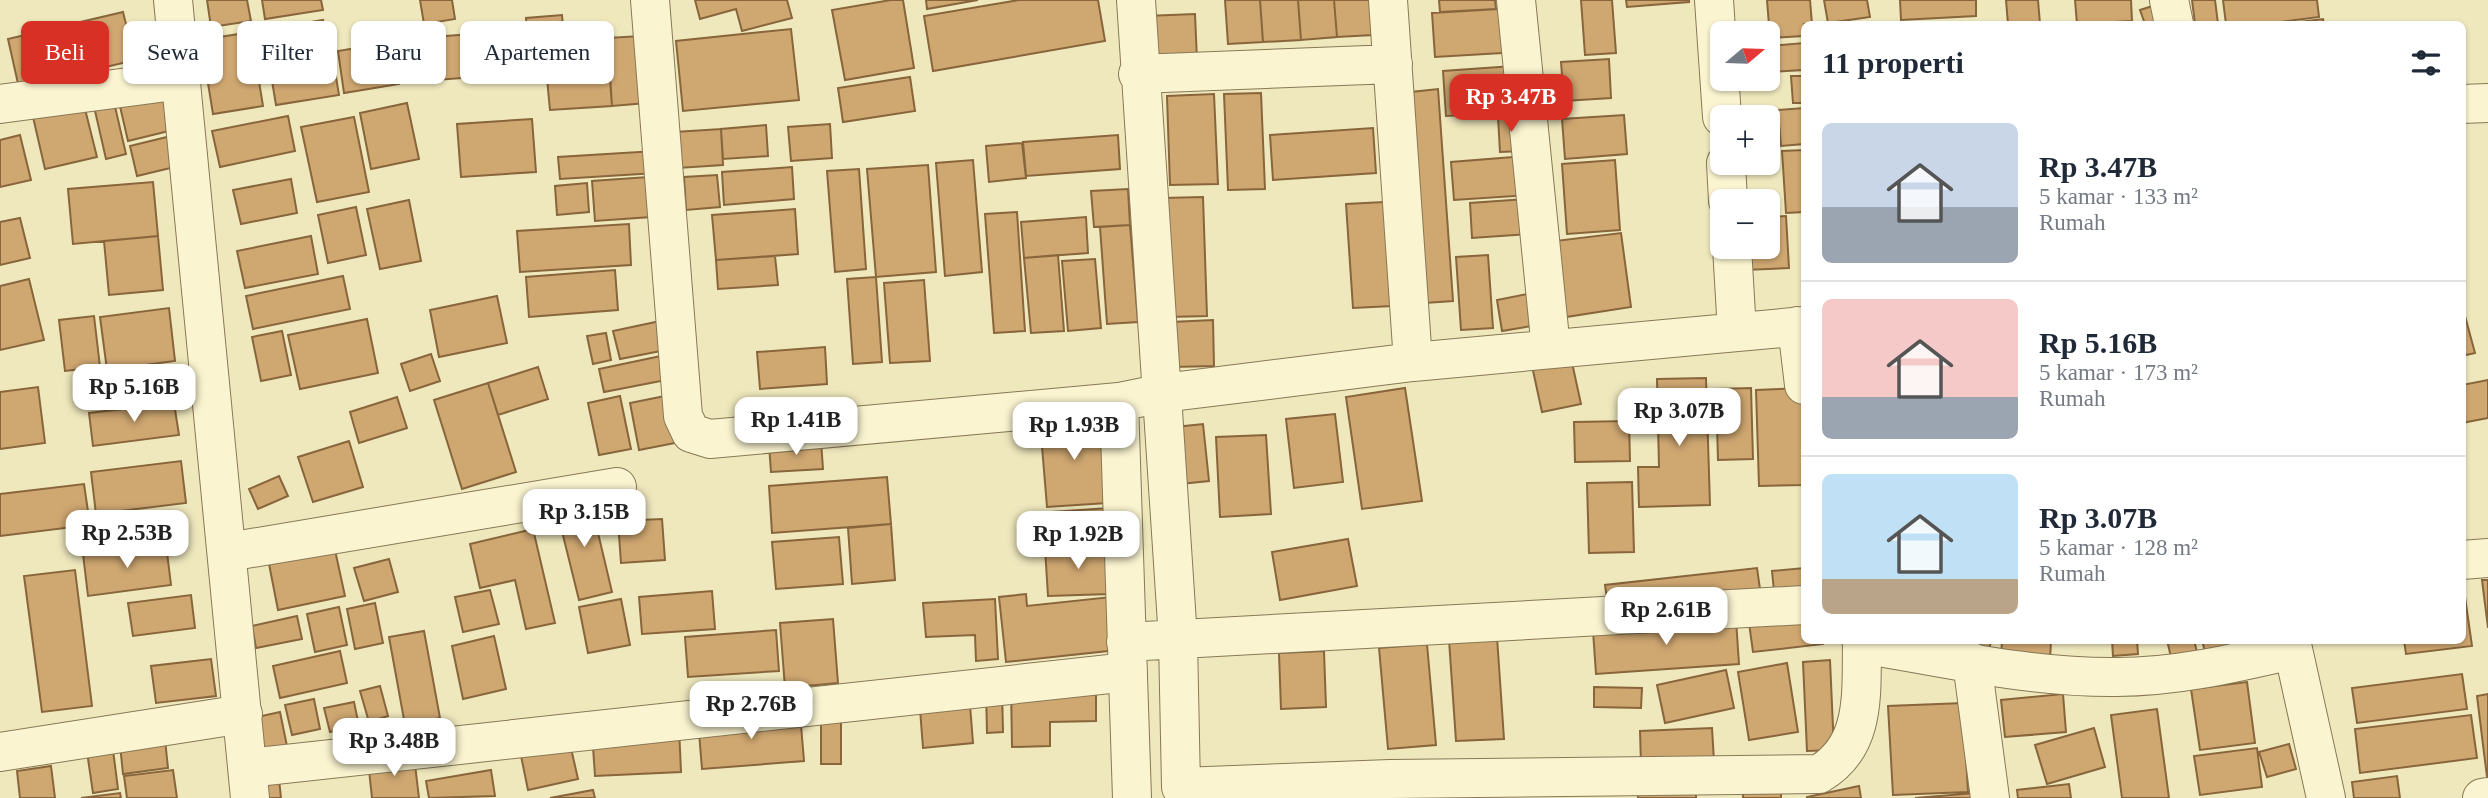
<!DOCTYPE html>
<html lang="id">
<head>
<meta charset="utf-8">
<style>
	body { margin:0; font-family:"Times New Roman",serif; background:#f6f6f7; color:#1f2937; height:100vh; display:flex; flex-direction:column; font-size:26px; white-space:nowrap }
	* { box-sizing:border-box; margin:0 }
	p { font-size:23px; color:#747a83 }
	.icon { flex:none; width:38px; height:38px; fill:none; stroke:currentColor; stroke-width:2; stroke-linecap:round; stroke-linejoin:round }
	.map { position:relative; flex:1; overflow:hidden }
	.side { position:absolute; left:1801px; top:21px; width:665px; height:623px; display:flex; flex-direction:column; background:#fff; border-radius:10px; box-shadow:0 2px 5px #0004 }
	.side>* { flex:none }
	.banner { position:absolute; left:21px; top:21px; width:665px; height:63px; display:flex; gap:14px }
	.needle { width:46px; rotate:71deg }
	.controls { position:absolute; left:1710px; top:21px; display:grid; gap:14px }
	.controls a { display:grid; place-items:center; width:70px; height:70px; border-radius:10px; background:#fff; box-shadow:0 2px 5px #0004; font-size:35px }
	.price { position:absolute; translate:-50% -60px; padding:0 16px; border-radius:14px; background:#fff; color:#222; font-size:23px; line-height:46px; filter:drop-shadow(0 2px 4px #0008) }
	.price::after { content:''; position:absolute; left:50%; top:42px; width:21px; height:16px; margin-left:-10px; background:inherit; clip-path:polygon(0 0,100% 0,50% 100%) }
	.price.current { background:#d93025; color:#fff }
	ul { padding:0; list-style:none }
	li { display:flex; align-items:center; gap:21px; height:175px; padding:0 21px }
	li+li { border-top:2px solid #e0e1e3 }
	li span { display:grid; place-items:center; flex:none; width:196px; height:140px; border-radius:10px; color:#555 }
	li>.icon { margin-inline-start:auto }
	span .icon { width:84px; height:84px; fill:#fffc; stroke-width:1 }
	li b { font-size:30px }
	h2 { display:flex; justify-content:space-between; align-items:center; height:84px; padding:0 21px; font-size:30px }
	.pill { padding:0 24px; border-radius:10px; background:#fff; box-shadow:0 2px 5px #0004; font-size:24px; line-height:63px }
	.pill.current { background:#d93025; color:#fff }
	.map>svg:first-child { display:block }
	.building { fill:#cfa771; stroke:#88653b; stroke-width:2 }
	.lines { fill:none; stroke-linecap:round; stroke-linejoin:round }
	.minor-casing { stroke:#887856; stroke-width:40 }
	.minor { stroke:#faf4d0; stroke-width:38 }
</style>
</head>
<body>
<div class="map">
<svg width="2488" height="798" viewBox="0 0 2488 798">
	<rect width="100%" height="100%" fill="#efe8bd"/>
	<!-- building -->
	<path class="building" d="M207 0H247L251 21 211 27Z
		M262 0H321L323 10 265 19Z
		M420 0H452L455 19 424 24Z
		M695 0H787L792 18 742 31 736 9 700 19Z
		M891 0H903L914 68 845 80 832 10Z
		M926 0H978L927 9Z
		M1019 0H1098L1105 41 933 71 924 16Z
		M1225 0H1260L1263 42 1228 44Z
		M1260 0H1298L1301 40 1263 42Z
		M1298 0H1334L1337 37 1301 40Z
		M1334 0H1370L1373 35 1337 37Z
		M1439 0H1495L1496 9 1440 12Z
		M1581 0H1612L1616 53 1585 55Z
		M1626 0H1689V2L1627 7Z
		M1767 0H1810L1812 24H1804V36L1770 38Z
		M1824 0H1867L1870 17 1828 23Z
		M1900 0H1976V16L1901 20Z
		M2006 0H2038L2040 24H2008Z
		M2075 0H2131L2132 21 2077 24Z
		M2192 0H2215L2218 24H2195Z
		M2223 0H2317L2319 17 2265 24H2226Z
		M2159 4 2166 24H2145L2140 10Z
		M1515 8 1519 52 1435 57 1432 13Z
		M123 12 135 60 19 88 8 39Z
		M1195 14 1197 60 1148 62 1146 16Z
		M562 15 566 61 530 64 526 18Z
		M2323 19 2324 24H2283Z
		M323 20 327 44 263 54 260 31Z
		M791 29 799 100 683 111 676 41Z
		M251 32 263 106 213 114 201 40Z
		M472 34 475 77 436 80 432 37Z
		M641 36 647 103 612 106 607 38Z
		M392 42 399 84 344 93 338 51Z
		M1804 43V70L1768 72V46Z
		M332 53 339 95 276 105 269 63Z
		M1609 59 1611 98 1564 101 1561 62Z
		M1513 66 1516 112 1446 116 1443 71Z
		M610 74 612 106 550 110 547 79Z
		M1791 76H1804V103H1793Z
		M910 77 915 111 843 122 838 88Z
		M1438 89 1453 301 1425 303 1411 92Z
		M168 90 177 129 128 141 119 102Z
		M1261 93 1265 189 1228 190 1224 94Z
		M1214 94 1218 184 1170 185 1167 96Z
		M113 98 126 154 106 159 93 102Z
		M407 103 419 159 371 169 360 113Z
		M84 105 97 157 45 169 33 117Z
		M1804 108V144L1781 146 1778 110Z
		M1522 115 1524 151 1500 152 1498 117Z
		M1624 115 1627 154 1565 159 1562 119Z
		M288 116 295 151 220 167 212 131Z
		M354 117 369 192 317 202 301 127Z
		M532 119 536 172 461 177 457 124Z
		M830 124 832 158 791 161 788 127Z
		M766 125 768 156 723 159 721 129Z
		M1373 128 1376 173 1273 180 1270 135Z
		M721 129 723 165 678 168 675 132Z
		M20 135 31 180 0 187V140Z
		M175 135 183 165 137 176 130 146Z
		M1118 135 1120 169 1026 176 1023 142Z
		M1022 143 1026 178 989 182 986 146Z
		M1804 150V212L1786 213 1782 151Z
		M655 151 656 173 560 179 558 157Z
		M1526 156 1529 195 1454 200 1451 162Z
		M973 160 982 272 945 276 936 163Z
		M1615 160 1620 230 1567 234 1562 164Z
		M928 165 936 272 876 277 867 169Z
		M792 167 794 199 724 205 722 172Z
		M859 169 866 269 835 272 827 171Z
		M717 175 720 207 686 210 684 177Z
		M648 177 651 217 595 221 592 181Z
		M291 179 297 213 241 224 233 190Z
		M153 182 158 236 73 244 68 189Z
		M587 183 589 212 557 215 555 186Z
		M1128 189 1130 225 1094 227 1091 191Z
		M1203 197 1207 316 1168 317 1163 198Z
		M1527 199 1529 234 1472 238 1470 203Z
		M409 200 421 261 380 269 367 209Z
		M1384 202 1392 306 1353 308 1346 204Z
		M356 207 366 255 328 263 318 215Z
		M795 209 798 254 716 260 712 215Z
		M1017 212 1025 331 994 333 985 214Z
		M1786 216 1789 268 1745 270 1743 247H1768V217Z
		M1086 217 1088 253 1024 258 1021 222Z
		M20 218 30 258 0 265V222Z
		M629 224 631 265 520 272 517 231Z
		M1130 225 1138 322 1107 324 1100 227Z
		M1621 233 1631 307 1566 317 1555 241Z
		M158 236 163 290 109 295 104 241Z
		M311 236 318 274 245 288 237 251Z
		M1058 255 1064 331 1031 333 1024 258Z
		M1488 255 1493 328 1461 330 1456 257Z
		M775 256 778 285 718 289 716 260Z
		M1095 259 1101 328 1068 331 1062 261Z
		M615 270 618 310 529 317 526 277Z
		M343 276 350 309 253 329 246 296Z
		M876 277 882 362 853 364 847 279Z
		M29 279 44 340 0 350V286Z
		M924 280 930 361 890 363 884 283Z
		M1527 294 1532 326 1502 331 1497 300Z
		M497 296 507 343 439 357 430 310Z
		M2462 305 2475 353 2462 356Z
		M169 308 175 361 107 370 100 317Z
		M94 316 100 367 65 371 59 320Z
		M367 319 378 373 300 389 288 335Z
		M665 320 671 349 620 359 613 331Z
		M1213 320 1214 366 1173 367 1171 322Z
		M282 331 291 375 261 381 252 337Z
		M606 333 611 360 593 364 587 336Z
		M825 347 827 384 760 389 757 352Z
		M431 354 440 381 410 391 401 364Z
		M661 356 666 380 604 392 599 369Z
		M1571 358 1581 404 1542 412 1532 366Z
		M538 367 548 399 498 415 488 383Z
		M170 368 174 403 116 410 112 375Z
		M1706 378 1710 505 1639 507 1638 467H1659L1657 379Z
		M2488 380V418L2462 423V385Z
		M488 383 516 472 462 489 434 400Z
		M38 387 45 443 0 449V392Z
		M1405 388 1422 501 1362 509 1346 397Z
		M1751 388 1753 459 1718 460 1716 389Z
		M1804 388V485L1759 486 1756 390Z
		M620 396 631 449 599 455 588 403Z
		M665 396 675 443 639 450 630 403Z
		M397 397 407 428 359 443 350 412Z
		M174 403 179 435 93 446 89 413Z
		M1335 414 1343 482 1294 488 1286 419Z
		M1101 417 1107 503 1047 507 1040 422Z
		M1629 421 1630 461 1575 462 1574 422Z
		M1203 424 1209 481 1181 484 1175 427Z
		M1266 435 1271 514 1220 517 1216 437Z
		M349 441 363 487 313 502 298 457Z
		M821 441 823 469 771 472 769 445Z
		M181 461 186 503 96 514 91 472Z
		M279 476 288 496 258 509 249 489Z
		M887 477 891 524 772 533 769 486Z
		M1632 482 1634 552 1589 553 1587 483Z
		M84 484 90 525 0 536V494Z
		M590 499 612 592 579 600 556 507Z
		M1108 508 1110 539 1055 543 1052 512Z
		M662 519 665 560 621 563 618 521Z
		M891 524 895 580 852 584 848 528Z
		M533 529 555 623 526 629 515 580 480 588 470 544Z
		M839 537 843 584 776 589 772 542Z
		M1348 539 1357 586 1280 600 1272 552Z
		M166 544 171 585 88 596 83 554Z
		M1108 546 1110 594 1048 596 1045 548Z
		M335 550 345 596 278 610 269 564Z
		M389 559 398 592 364 601 354 568Z
		M1757 568 1761 596 1609 613 1605 585Z
		M1804 568V598L1775 601 1772 571Z
		M75 570 92 706 42 712 24 576Z
		M2462 576 2472 646 2406 654 2404 640H2462Z
		M2482 580H2488V628Z
		M490 590 499 624 463 632 455 597Z
		M712 591 715 629 642 634 639 597Z
		M1026 594 1027 606 1111 597 1117 650 1006 662 999 597Z
		M191 595 195 628 133 636 128 603Z
		M621 599 630 645 588 653 579 607Z
		M995 599 998 659 976 661 975 635 926 637 923 603Z
		M375 603 383 643 355 649 347 609Z
		M339 607 347 645 315 652 307 614Z
		M297 616 302 639 256 648 252 626Z
		M1804 616V640H1822L1823 644 1753 652 1749 623Z
		M833 619 838 683 785 688 780 623Z
		M1736 620 1739 664 1596 674 1593 631Z
		M776 630 779 671 688 677 685 637Z
		M424 631 440 718 405 725 389 637Z
		M494 636 506 689 463 699 452 646Z
		M1497 637 1504 739 1456 741 1449 640Z
		M1930 640H1991L1989 652Z
		M2002 640H2051L2050 662 2001 658Z
		M2112 640H2137L2138 654 2113 656Z
		M2167 640H2194L2199 660 2173 666Z
		M2202 640H2275L2207 660Z
		M1427 644 1436 745 1388 749 1379 648Z
		M340 651 347 683 280 698 273 666Z
		M1324 651 1326 707 1281 709 1279 653Z
		M211 659 216 696 156 703 151 666Z
		M1830 660 1834 750 1807 751 1803 662Z
		M1787 663 1798 732 1749 740 1738 672Z
		M1726 670 1734 708 1665 723 1657 685Z
		M2462 674 2467 709 2357 723 2352 688Z
		M2247 682 2255 743 2200 750 2191 689Z
		M380 686 388 716 369 722 360 691Z
		M1011 686H1096V721L1050 722V746L1012 747Z
		M1594 687 1642 688 1641 708 1594 707Z
		M986 691H1002L1003 732 987 733Z
		M969 692 973 743 923 748 919 696Z
		M2063 694 2066 732 2005 737 2001 700Z
		M2488 694V777H2487L2477 696Z
		M314 699 320 729 292 735 285 705Z
		M354 702 359 726 330 732 324 708Z
		M1963 703 1968 792 1893 795 1888 706Z
		M821 708H841V764H821Z
		M2157 709 2169 798H2122L2111 715Z
		M280 712 288 751 261 757 253 718Z
		M800 713 804 761 702 769 698 720Z
		M2471 715 2477 758 2360 773 2355 729Z
		M679 727 681 772 595 776 592 732Z
		M1712 728 1714 761 1641 764 1640 731Z
		M2094 728 2105 767 2047 784 2035 745Z
		M164 730 168 768 123 774 119 735Z
		M568 735 578 779 528 790 519 746Z
		M112 742 118 789 93 793 86 745Z
		M2289 744 2296 769 2267 777 2259 752Z
		M2257 748 2262 787 2200 795 2194 756Z
		M414 756 419 798H372L368 761Z
		M51 766 55 798H20L17 771Z
		M173 770 177 798H127L124 776Z
		M491 770 495 796 429 798 426 781Z
		M2397 776 2400 798H2354L2352 782Z
		M279 779 281 798H253L252 783Z
		M2069 784 2071 798H2018L2017 790Z
		M1781 786V798H1743V787Z
		M1859 786 1861 798H1807V797Z
		M1638 787H1696V798H1638Z
		M593 790 595 798H550Z
		M1987 792V798H1915Z
		M120 793 121 798H81Z"/>
	<g class="lines">
		<defs>
			<path id="minor" d="M173 0 250 798
				M650 0 683 416 691 433 710 439 1119 402 1163 393 1413 362 1804 326
				M1136 0 1178 639 1181 787 1390 779 1819 774C1867 746 1861 693 1862 644
				M1388 0 1413 362
				M1516 0 1551 349
				M1714 0 1722 117
				M2169 0 2174 24
				M1138 74 1393 64
				M0 104 182 80
				M2462 104 2488 103
				M1726 163 1728 201
				M1732 247 1737 332
				M1797 326 1804 385
				M1119 402 1132 798
				M228 552 617 487
				M2462 560 2488 558
				M1861 640 1862 644C1946 658 2031 678 2117 677 2177 677 2235 663 2292 650
				M2291 640 2326 798
				M1126 642 1804 605
				M1972 662 1990 798
				M0 752 243 714
				M249 768 1128 672
				M2482 798 2488 797"/>
		</defs>
		<!-- minor casing -->
		<use href="#minor" class="minor-casing"/>
		<!-- minor -->
		<use href="#minor" class="minor"/>
	</g>
</svg>
<div class="controls">
<a><svg class="needle" viewBox="-14 -14 28 28"><path d="M0-13l5 13h-10z" fill="#e53935"/><path d="M0 13l5-13h-10z" fill="#747a83"/></svg></a>
<a>+</a>
<a>−</a>
</div>
<b class="price current" style="left:1511px;top:134px">Rp 3.47B</b>
<b class="price" style="left:134px;top:424px">Rp 5.16B</b>
<b class="price" style="left:1679px;top:448px">Rp 3.07B</b>
<b class="price" style="left:796px;top:457px">Rp 1.41B</b>
<b class="price" style="left:1074px;top:462px">Rp 1.93B</b>
<b class="price" style="left:584px;top:549px">Rp 3.15B</b>
<b class="price" style="left:127px;top:570px">Rp 2.53B</b>
<b class="price" style="left:1078px;top:571px">Rp 1.92B</b>
<b class="price" style="left:1666px;top:647px">Rp 2.61B</b>
<b class="price" style="left:751px;top:741px">Rp 2.76B</b>
<b class="price" style="left:394px;top:778px">Rp 3.48B</b>
<div class="banner">
<a class="pill current">Beli</a>
<a class="pill">Sewa</a>
<a class="pill">Filter</a>
<a class="pill">Baru</a>
<a class="pill">Apartemen</a>
</div>
<section class="side">
<h2>11 properti<svg class="icon" aria-label="filters" viewBox="0 0 24 24"><path d="M4 7h16M4 17h16"/><circle cx="9" cy="7" r="2"/><circle cx="15" cy="17" r="2"/></svg></h2>
<ul>
<li><span style="background:linear-gradient(#c9d6e8 60%,#9aa5b1 0)"><svg class="icon" aria-label="home" viewBox="0 0 24 24"><path d="M3 11l9-7 9 7M6 9v11h12V9"/></svg></span><div><b>Rp 3.47B</b><p>5 kamar · 133 m²</p><p>Rumah</p></div></li>
<li><span style="background:linear-gradient(#f6c9c9 70%,#9aa5b1 0)"><svg class="icon" aria-label="home" viewBox="0 0 24 24"><path d="M3 11l9-7 9 7M6 9v11h12V9"/></svg></span><div><b>Rp 5.16B</b><p>5 kamar · 173 m²</p><p>Rumah</p></div></li>
<li><span style="background:linear-gradient(#bfe0f5 75%,#b9a48a 0)"><svg class="icon" aria-label="home" viewBox="0 0 24 24"><path d="M3 11l9-7 9 7M6 9v11h12V9"/></svg></span><div><b>Rp 3.07B</b><p>5 kamar · 128 m²</p><p>Rumah</p></div></li>
</ul>
</section>
</div>
</body>
</html>
